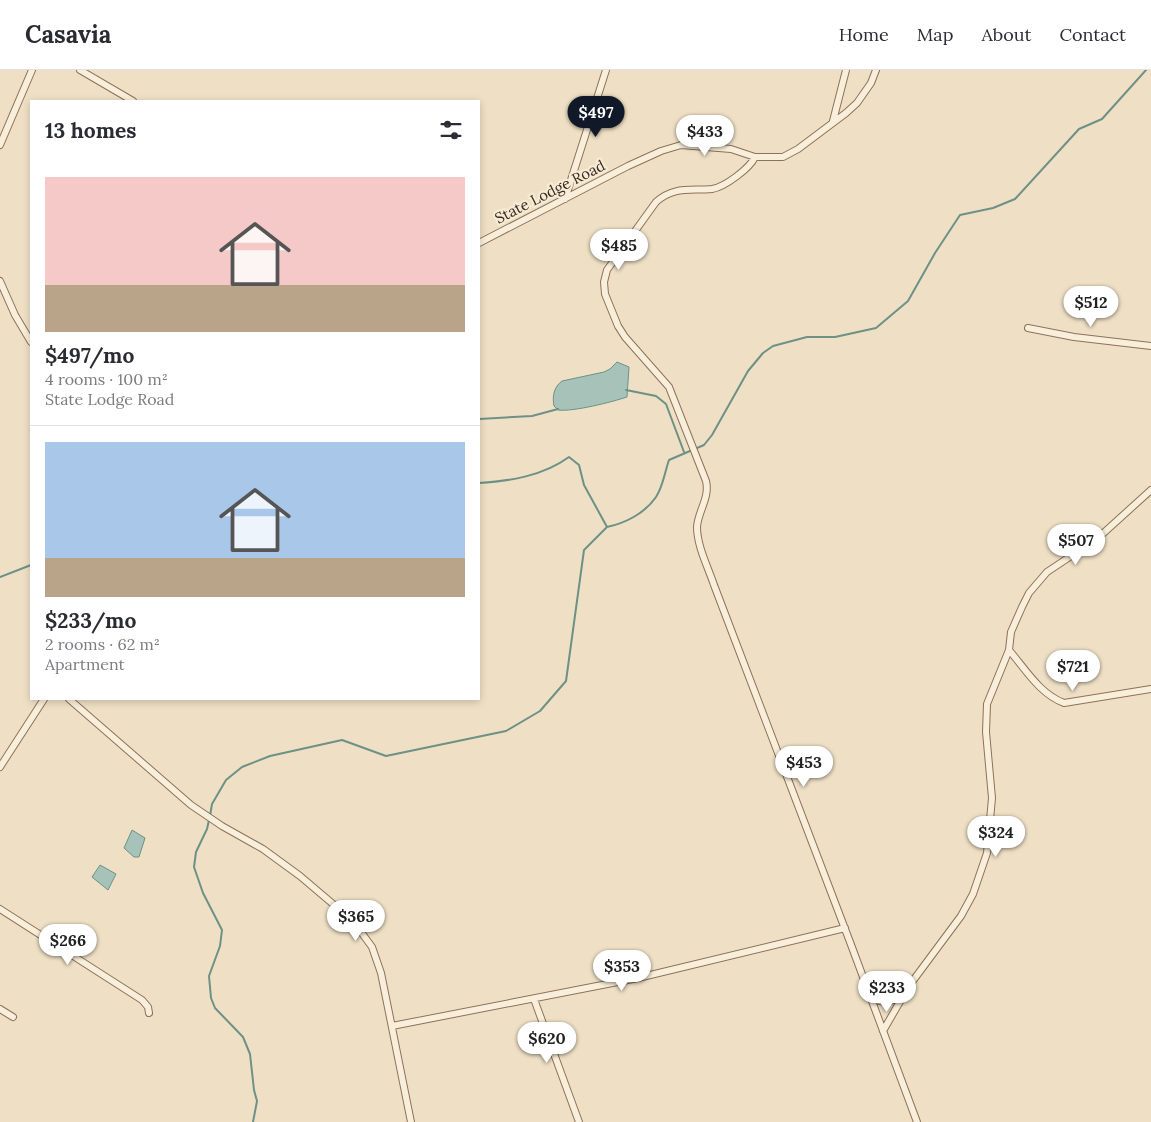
<!DOCTYPE html>
<html lang="en">
<head>
<meta charset="utf-8">
<style>
	body { margin:0; font-family:Lora,serif; background:#f7f7f7; color:#2b2b33; height:100vh; display:flex; flex-direction:column; font-size:19px; white-space:nowrap }
	* { box-sizing:border-box; margin:0 }
	p { font-size:16px; color:#7c7c81 }
	.icon { flex:none; width:28px; height:28px; fill:none; stroke:currentColor; stroke-width:2; stroke-linecap:round; stroke-linejoin:round }
	.map { position:relative; flex:1; overflow:hidden }
	.sheet { position:absolute; left:30px; top:30px; width:450px; height:600px; display:flex; flex-direction:column; background:#fff; border-radius:0px; box-shadow:0 2px 8px #0003 }
	.sheet>* { flex:none }
	.price { position:absolute; translate:-50% -42px; padding:0 11px; border-radius:18px; background:#fff; color:#222; font-size:16px; line-height:32px; filter:drop-shadow(0 1px 2px #0008) }
	.price::after { content:''; position:absolute; left:50%; top:30px; width:15px; height:11px; margin-left:-8px; background:inherit; clip-path:polygon(0 0,100% 0,50% 100%) }
	.price.active { background:#111827; color:#fff }
	ul { padding:0; list-style:none }
	li { display:grid; align-content:center; gap:10px; height:265px; padding:0 15px }
	li+li { border-top:1px solid #e1e1e2 }
	li span { display:grid; place-items:center; height:155px; border-radius:0px; color:#555 }
	li>.icon { margin-inline-start:auto }
	span .icon { width:90px; height:90px; fill:#fffc; stroke-width:1 }
	li b { font-size:21px }
	h2 { display:flex; justify-content:space-between; align-items:center; height:60px; padding:0 15px; font-size:21px }
	header { display:flex; align-items:center; gap:30px; box-sizing:border-box; height:70px; padding:0 25px; background:#fff; border-bottom:1px solid #e1e1e2 }
	header strong { font-size:24px }
	nav { display:flex; gap:28px; margin-inline-start:auto; font-size:18px }
	.map>svg:first-child { display:block }
	.water { fill:#a7c2b9; stroke:#6d9186 }
	.lines { fill:none; stroke-linecap:round; stroke-linejoin:round }
	.stream { stroke:#6d9186; stroke-width:2 }
	.minor-casing { stroke:#8b725b; stroke-width:8 }
	.minor { stroke:#f9eed9; stroke-width:6 }
	.labels { text-anchor:middle; stroke-width:4.5; stroke-linejoin:round; paint-order:stroke }
	.street-label { font-size:15px; fill:#3a2b1f; stroke:#f6ebd5 }
</style>
</head>
<body>
<header>
<strong>Casavia</strong>
<nav><a>Home</a><a>Map</a><a>About</a><a>Contact</a></nav>
</header>
<div class="map">
<svg width="1151" height="1052" viewBox="0 0 1151 1052">
	<rect width="100%" height="100%" fill="#efe0c5"/>
	<!-- water -->
	<path class="water" d="M617 292 629 297 627 327C612 332 573 342 558 340L554 336C552 326 554 317 562 311L604 302 610 299Z
		M132 760 145 768 139 787H134L124 778Z
		M100 795 116 804 108 820 92 807Z"/>
	<g class="lines">
		<!-- stream -->
		<path class="stream" d="M626 320 656 326 666 334 684 382
			M479 349 532 346 558 339
			M479 413C510 411 543 406 569 387L579 395 584 415 607 457C626 453 645 443 656 427 663 417 665 401 669 390L704 375 712 365 748 301 763 283 773 276 807 267H835L876 258 908 231 935 183 960 145 993 138 1015 129 1079 59 1102 49 1146 0
			M0 507 31 495
			M210 746 212 734 226 710 242 697 270 686 342 670 386 686 506 661 540 641 566 611 584 480 607 457
			M209 750 207 759 196 782 194 797 203 823 222 860 220 876 209 906 211 928 215 938 243 967 250 984 254 1020 257 1031 253 1052"/>
		<defs>
			<path id="minor" d="M80 0 133 31
				M833 51 846 0
				M0 75 32 0
				M755 87C750 98 725 117 712 119 690 121 674 116 656 132L607 200 604 212 605 224 618 256 625 267 669 317 706 411C710 428 698 441 697 457 697 476 708 497 714 515L850 872 917 1052
				M565 129 606 0
				M479 173 628 96 661 81 681 75 731 79 755 87H783L798 79 846 43 857 33 871 13 876 0
				M0 211 15 245 31 272
				M1028 258 1074 267 1151 276
				M1009 580C1026 600 1040 624 1064 633L1151 619
				M69 629 191 735 222 756 263 779 300 806 353 851 372 877 381 903 411 1052
				M0 697 44 629
				M0 839 142 930 148 937 149 943
				M871 927C883 935 891 932 904 925
				M534 929 579 1052
				M0 939 13 947
				M392 956 638 908 845 858
				M883 961 909 916 961 846 973 824 987 783 992 728 986 662 987 634 1009 580 1011 562 1022 537 1029 523 1047 502 1098 468 1151 420"/>
		</defs>
		<!-- minor casing -->
		<use href="#minor" class="minor-casing"/>
		<!-- minor -->
		<use href="#minor" class="minor"/>
	</g>
	<g class="labels">
		<!-- street labels -->
		<g class="street-label">
			<text transform="translate(550 122) rotate(-27)" y="5">State Lodge Road</text>
		</g>
	</g>
</svg>
<b class="price active" style="left:596px;top:68px">$497</b>
<b class="price" style="left:705px;top:87px">$433</b>
<b class="price" style="left:619px;top:201px">$485</b>
<b class="price" style="left:1091px;top:258px">$512</b>
<b class="price" style="left:1076px;top:496px">$507</b>
<b class="price" style="left:1073px;top:622px">$721</b>
<b class="price" style="left:804px;top:718px">$453</b>
<b class="price" style="left:996px;top:788px">$324</b>
<b class="price" style="left:356px;top:872px">$365</b>
<b class="price" style="left:68px;top:896px">$266</b>
<b class="price" style="left:622px;top:922px">$353</b>
<b class="price" style="left:887px;top:943px">$233</b>
<b class="price" style="left:547px;top:994px">$620</b>
<section class="sheet">
<h2>13 homes<svg class="icon" aria-label="filters" viewBox="0 0 24 24"><path d="M4 7h16M4 17h16"/><circle cx="9" cy="7" r="2"/><circle cx="15" cy="17" r="2"/></svg></h2>
<ul>
<li><span style="background:linear-gradient(#f6c9c9 70%,#b9a48a 0)"><svg class="icon" aria-label="home" viewBox="0 0 24 24"><path d="M3 11l9-7 9 7M6 9v11h12V9"/></svg></span><div><b>$497/mo</b><p>4 rooms · 100 m²</p><p>State Lodge Road</p></div></li>
<li><span style="background:linear-gradient(#a9c7e8 75%,#b9a48a 0)"><svg class="icon" aria-label="home" viewBox="0 0 24 24"><path d="M3 11l9-7 9 7M6 9v11h12V9"/></svg></span><div><b>$233/mo</b><p>2 rooms · 62 m²</p><p>Apartment</p></div></li>
</ul>
</section>
</div>
</body>
</html>
